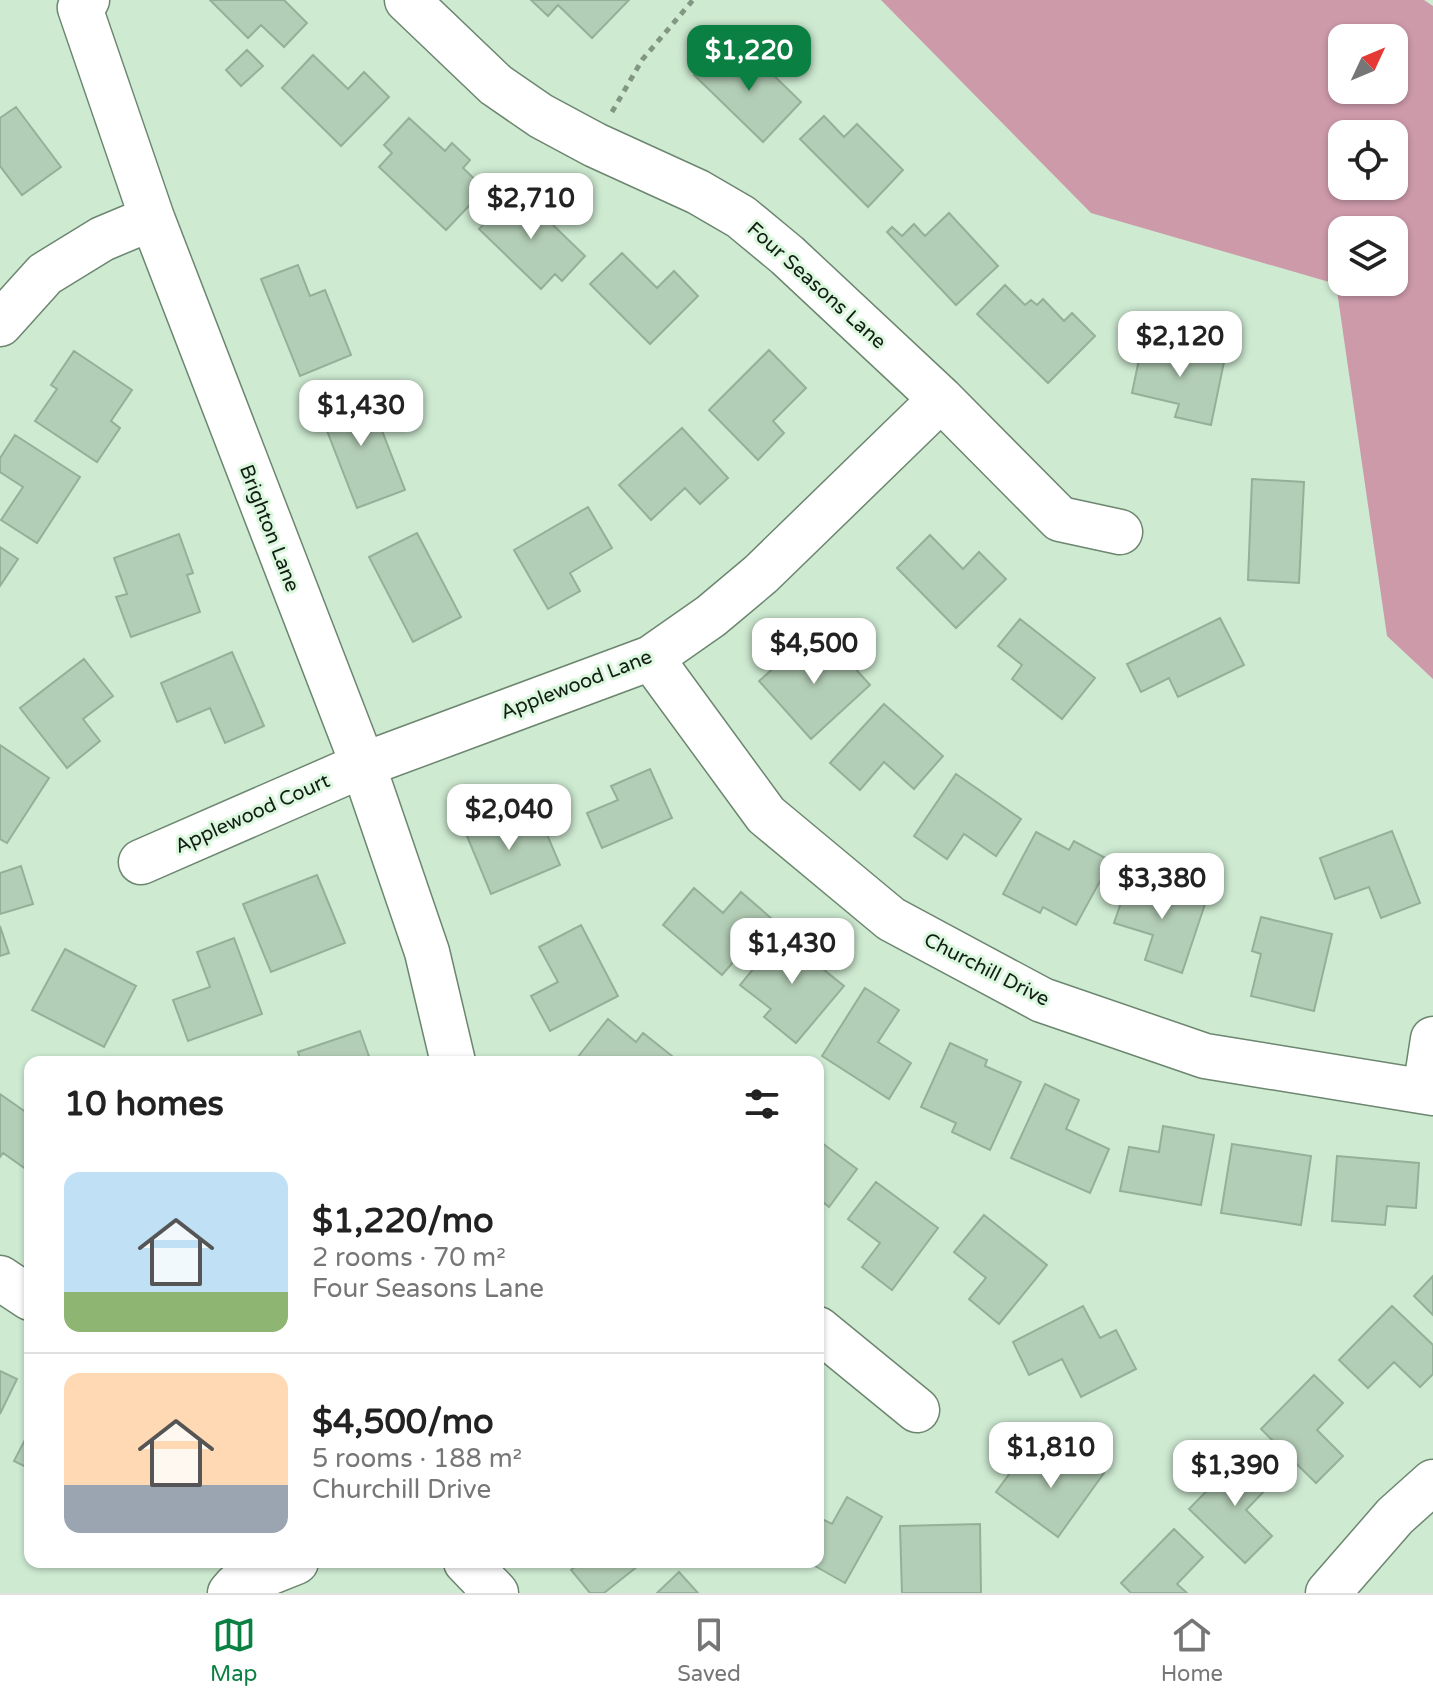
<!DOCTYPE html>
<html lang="en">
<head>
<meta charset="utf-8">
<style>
	body { margin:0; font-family:"Varela Round",sans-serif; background:#f2f2f2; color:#222; height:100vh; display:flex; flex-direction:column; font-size:30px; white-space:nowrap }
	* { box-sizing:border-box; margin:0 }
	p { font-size:26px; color:#767676 }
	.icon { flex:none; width:44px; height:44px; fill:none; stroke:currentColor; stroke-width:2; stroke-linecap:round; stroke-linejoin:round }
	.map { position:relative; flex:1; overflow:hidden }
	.drawer { position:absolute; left:24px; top:1056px; width:800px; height:512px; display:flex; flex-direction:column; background:#fff; border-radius:16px; box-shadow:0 2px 6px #0004 }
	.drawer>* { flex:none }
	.needle { width:52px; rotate:46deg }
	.tools { position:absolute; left:1328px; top:24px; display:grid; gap:16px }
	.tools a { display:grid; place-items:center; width:80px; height:80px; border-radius:16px; background:#fff; box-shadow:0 2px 6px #0004; font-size:40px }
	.price { position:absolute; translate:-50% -68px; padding:0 18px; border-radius:16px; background:#fff; color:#222; font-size:26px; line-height:52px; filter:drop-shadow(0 2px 4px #0008) }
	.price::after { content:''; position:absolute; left:50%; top:48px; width:24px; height:18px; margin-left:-12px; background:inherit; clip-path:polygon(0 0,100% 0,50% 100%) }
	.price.current { background:#0b8043; color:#fff }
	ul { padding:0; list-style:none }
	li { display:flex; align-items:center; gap:24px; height:200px; padding:0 40px }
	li+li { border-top:2px solid #e0e0e0 }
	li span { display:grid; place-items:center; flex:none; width:224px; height:160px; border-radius:16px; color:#555 }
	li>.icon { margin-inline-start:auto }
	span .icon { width:96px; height:96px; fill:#fffc; stroke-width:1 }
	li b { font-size:34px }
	h2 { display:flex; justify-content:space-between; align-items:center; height:96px; padding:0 40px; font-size:34px }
	.dock { display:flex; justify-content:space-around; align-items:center; height:112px; border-top:2px solid #e0e0e0; background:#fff; font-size:22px; color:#767676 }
	.dock a { display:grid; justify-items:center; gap:4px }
	.dock .current { color:#0b8043 }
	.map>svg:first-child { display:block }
	.forest { fill:#cd9aaa; fill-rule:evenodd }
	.building { fill:#b3ceb6; stroke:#95b098; stroke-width:2 }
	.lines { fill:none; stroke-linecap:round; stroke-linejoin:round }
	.minor-casing { stroke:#6c866f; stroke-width:47 }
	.path { stroke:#819683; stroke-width:5; stroke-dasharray:6 6; stroke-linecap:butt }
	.minor { stroke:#fff; stroke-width:44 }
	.labels { text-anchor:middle; stroke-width:6; stroke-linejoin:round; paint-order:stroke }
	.street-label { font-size:20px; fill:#121d14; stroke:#dbf8de }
</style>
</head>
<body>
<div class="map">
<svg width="1433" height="1593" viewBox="0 0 1433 1593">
	<rect width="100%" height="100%" fill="#ceead1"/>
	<!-- forest -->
	<path class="forest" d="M881 0H1424L1433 6V679L1387 636 1336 284 1091 213ZM1342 38H1394V90H1342ZM1342 134H1394V186H1342ZM1342 230H1394V282H1342Z"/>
	<!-- building -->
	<path class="building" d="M210 0H284L307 23 284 47 261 25 248 38Z
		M531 0H629L592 38 558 5 548 16Z
		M720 48 742 70 754 56 801 102 763 142 694 75Z
		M247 50 263 66 241 86 226 70Z
		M313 55 348 89 364 72 389 97 341 146 282 88Z
		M16 107 61 167 22 195 0 166V118Z
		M824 116 844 137 857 124 903 170 868 207 800 139Z
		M409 118 445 151 452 143 470 160 463 168 485 189 446 230 379 167 392 153 384 145Z
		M517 190 585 256 562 281 555 274 541 289 479 229Z
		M949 213 998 266 956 305 887 232 892 227 902 236 914 224 925 236Z
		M622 253 657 288 674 271 698 296 650 344 590 284Z
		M298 265 310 296 325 290 351 355 300 376 261 279Z
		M1005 285 1025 305 1031 300 1037 305 1043 299 1064 321 1072 313 1095 336 1048 383 977 314Z
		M1143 340 1225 357 1211 425 1175 417 1179 404 1132 393Z
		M769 350 806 388 773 421 784 433 758 460 709 410Z
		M74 351 132 390 111 421 120 428 97 462 35 421 57 389 51 385Z
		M365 387 405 490 357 508 317 405Z
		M682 428 728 478 700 504 685 488 651 520 619 485Z
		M15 435 80 477 37 543 1 520 23 487 0 472V458Z
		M1252 479 1304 482 1299 583 1248 580Z
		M588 507 612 548 570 573 580 591 548 609 514 550Z
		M417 533 461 617 413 642 369 557Z
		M179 534 193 573 187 575 200 612 131 637 116 597 127 594 114 558Z
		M930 535 963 569 979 552 1006 579 956 628 897 568Z
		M0 547 18 559 0 586Z
		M1220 618 1244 665 1178 697 1169 678 1141 692 1127 664Z
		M1020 619 1095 678 1062 719 1012 679 1022 665 998 646Z
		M812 634 837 662 844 656 870 685 811 739 759 681Z
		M232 652 264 726 225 743 210 708 177 722 161 683Z
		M84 659 113 696 83 719 100 741 67 768 20 708Z
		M884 704 943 756 914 789 884 762 860 790 830 763Z
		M0 745 49 778 7 843 0 839Z
		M650 769 672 818 602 848 587 813 618 800 611 786Z
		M956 774 1021 819 996 856 964 834 947 859 914 836Z
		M496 810 509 839 543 825 560 865 491 894 462 824Z
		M1392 831 1420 903 1381 918 1369 887 1335 899 1320 858Z
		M1036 832 1069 850 1074 841 1111 861 1076 925 1043 907 1040 913 1003 894Z
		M21 866 33 904 0 914V873Z
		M317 875 345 943 271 972 243 904Z
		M1130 876 1206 901 1182 973 1145 960 1153 935 1114 923Z
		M694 888 723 913 741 892 771 918 722 975 663 925Z
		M1261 917 1332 934 1314 1011 1251 996 1261 954 1252 951Z
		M581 925 618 996 550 1031 531 996 558 982 539 947Z
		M0 926 9 953 0 956Z
		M785 930 817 956 813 961 844 986 796 1043 764 1017 771 1009 740 985Z
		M234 938 262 1014 188 1041 173 1000 210 987 197 952Z
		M65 949 136 986 104 1047 32 1010Z
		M865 988 899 1010 878 1042 911 1063 889 1099 822 1056Z
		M608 1019 636 1042 643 1033 677 1060 574 1062Z
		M360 1031 371 1062H301L298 1052Z
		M950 1043 987 1060 985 1066 1021 1082 990 1150 952 1132 956 1123 921 1107Z
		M1045 1084 1079 1100 1066 1129 1109 1149 1090 1193 1011 1158Z
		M0 1094 30 1115V1172L3 1153 0 1157Z
		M1163 1126 1214 1135 1201 1205 1120 1191 1129 1147 1159 1152Z
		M818 1140 857 1169 829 1207 818 1198Z
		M1232 1144 1311 1156 1301 1225 1221 1213Z
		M1337 1156 1419 1163 1416 1208 1387 1206 1385 1225 1332 1221Z
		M876 1182 938 1228 892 1290 862 1267 880 1243 848 1219Z
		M984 1215 1047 1265 999 1324 969 1299 986 1278 954 1252Z
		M1433 1276V1315L1414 1296Z
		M1083 1306 1100 1338 1116 1330 1136 1369 1081 1397 1062 1359 1029 1375 1013 1342Z
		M1392 1306 1433 1345V1374L1420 1387 1394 1362 1368 1388 1339 1360Z
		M0 1371 17 1379 0 1414Z
		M1314 1375 1343 1403 1317 1430 1343 1456 1316 1483 1261 1429Z
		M30 1430V1469L14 1461Z
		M1067 1447 1104 1473 1058 1537 996 1492 1021 1458 1046 1476Z
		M1243 1454 1272 1483 1246 1510 1272 1536 1245 1563 1189 1509Z
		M847 1497 882 1517 845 1583 808 1562H818V1517L832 1524Z
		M980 1524 981 1593H902L900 1526Z
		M1174 1529 1203 1557 1177 1584 1187 1593H1131L1121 1583Z
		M581 1562H643L604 1593H590L571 1570Z
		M679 1572 698 1593H657Z"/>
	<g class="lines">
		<defs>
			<path id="minor" d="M87 0 80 8 152 218 363 765 427 952 453 1062
				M407 0 496 85 541 116 595 145 698 192 741 217 787 255 941 399 1060 519 1120 532
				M0 324 45 274 102 239 152 218
				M651 658 766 815 891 919 1042 1000 1205 1056 1433 1093
				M141 862 363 765 651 658 711 616 761 574 941 399
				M1425 1091 1433 1039
				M0 1278 30 1298
				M818 1329 917 1410
				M466 1562 496 1593
				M230 1593 236 1586 296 1562
				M1328 1593 1395 1516 1433 1482"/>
		</defs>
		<!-- minor casing -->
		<use href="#minor" class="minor-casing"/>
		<!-- path -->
		<path class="path" d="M612 112 642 60 693 0"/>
		<!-- minor -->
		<use href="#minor" class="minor"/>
	</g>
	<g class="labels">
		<!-- street labels -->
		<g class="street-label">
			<text transform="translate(817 285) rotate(42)" y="7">Four Seasons Lane</text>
			<text transform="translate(270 528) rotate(69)" y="7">Brighton Lane</text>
			<text transform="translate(576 684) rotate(-21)" y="7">Applewood Lane</text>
			<text transform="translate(252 813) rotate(-24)" y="7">Applewood Court</text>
			<text transform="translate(987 969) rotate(27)" y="7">Churchill Drive</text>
		</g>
	</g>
</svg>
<div class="tools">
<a><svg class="needle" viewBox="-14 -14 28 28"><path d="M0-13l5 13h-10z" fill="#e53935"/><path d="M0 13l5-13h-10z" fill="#767676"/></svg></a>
<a><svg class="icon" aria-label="locate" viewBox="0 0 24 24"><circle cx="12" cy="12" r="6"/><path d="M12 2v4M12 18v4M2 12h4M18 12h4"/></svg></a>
<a><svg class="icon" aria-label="layers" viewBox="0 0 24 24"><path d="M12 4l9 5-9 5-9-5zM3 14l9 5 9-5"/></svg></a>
</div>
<b class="price current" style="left:749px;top:93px">$1,220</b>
<b class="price" style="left:531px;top:241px">$2,710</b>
<b class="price" style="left:1180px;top:379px">$2,120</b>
<b class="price" style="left:361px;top:448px">$1,430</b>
<b class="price" style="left:814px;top:686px">$4,500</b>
<b class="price" style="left:509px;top:852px">$2,040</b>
<b class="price" style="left:1162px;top:921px">$3,380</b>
<b class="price" style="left:792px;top:986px">$1,430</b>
<b class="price" style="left:1051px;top:1490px">$1,810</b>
<b class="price" style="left:1235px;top:1508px">$1,390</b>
<section class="drawer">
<h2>10 homes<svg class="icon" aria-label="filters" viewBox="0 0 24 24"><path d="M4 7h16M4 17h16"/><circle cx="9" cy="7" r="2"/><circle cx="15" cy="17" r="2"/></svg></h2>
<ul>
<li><span style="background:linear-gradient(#bfe0f5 75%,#8fb573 0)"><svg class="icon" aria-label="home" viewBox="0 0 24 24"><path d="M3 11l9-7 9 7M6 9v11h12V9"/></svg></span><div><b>$1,220/mo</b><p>2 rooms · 70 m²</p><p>Four Seasons Lane</p></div></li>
<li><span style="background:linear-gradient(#ffd9b3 70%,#9aa5b1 0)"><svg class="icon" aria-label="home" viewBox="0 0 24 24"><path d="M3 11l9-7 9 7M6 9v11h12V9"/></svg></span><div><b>$4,500/mo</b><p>5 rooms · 188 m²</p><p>Churchill Drive</p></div></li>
</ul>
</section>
</div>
<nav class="dock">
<a class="current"><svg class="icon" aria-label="map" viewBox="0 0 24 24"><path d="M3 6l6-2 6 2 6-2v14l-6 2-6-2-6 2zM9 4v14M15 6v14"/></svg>Map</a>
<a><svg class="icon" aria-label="saved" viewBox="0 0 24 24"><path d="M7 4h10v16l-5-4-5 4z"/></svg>Saved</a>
<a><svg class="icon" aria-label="home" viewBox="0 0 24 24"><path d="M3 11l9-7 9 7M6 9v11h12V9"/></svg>Home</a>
</nav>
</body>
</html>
